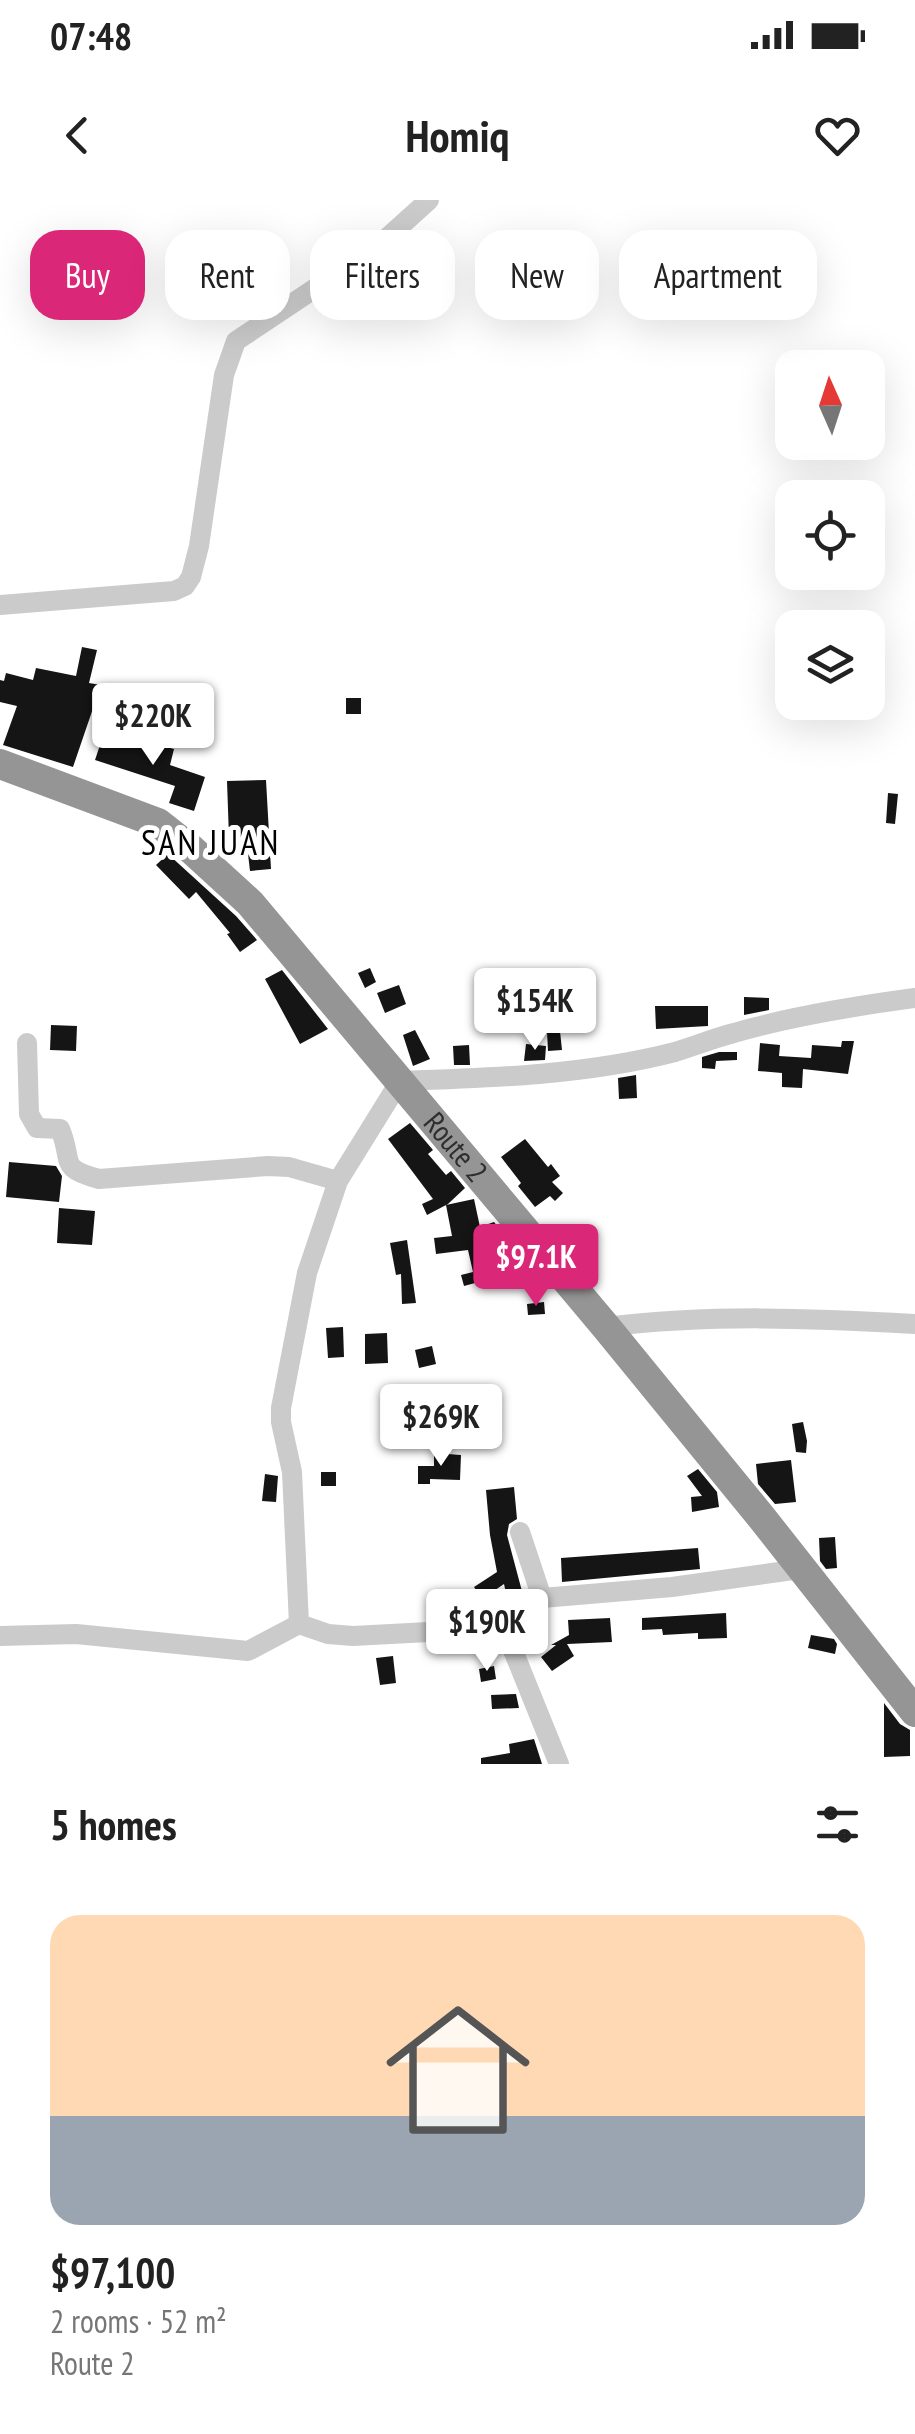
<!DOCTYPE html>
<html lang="en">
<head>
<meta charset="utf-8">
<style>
	body { margin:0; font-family:"PT Sans Narrow",sans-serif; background:#f6f6f6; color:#222; height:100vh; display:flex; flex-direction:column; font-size:38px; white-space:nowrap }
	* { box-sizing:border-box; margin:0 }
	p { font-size:32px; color:#767676 }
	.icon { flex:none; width:55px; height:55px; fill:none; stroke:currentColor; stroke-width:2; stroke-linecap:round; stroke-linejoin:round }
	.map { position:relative; height:1564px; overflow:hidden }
	.panel { display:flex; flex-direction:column; background:#fff; flex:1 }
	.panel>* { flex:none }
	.hud { position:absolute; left:30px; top:30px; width:855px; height:90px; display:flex; gap:20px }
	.needle { width:65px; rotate:357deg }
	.buttons { position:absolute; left:775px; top:150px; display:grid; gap:20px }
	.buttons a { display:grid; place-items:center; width:110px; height:110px; border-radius:20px; background:#fff; box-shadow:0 10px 40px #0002; font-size:50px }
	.price { position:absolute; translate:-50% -85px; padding:0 22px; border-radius:10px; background:#fff; color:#222; font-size:32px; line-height:65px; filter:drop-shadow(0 2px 5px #0008) }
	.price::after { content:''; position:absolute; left:50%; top:60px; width:30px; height:22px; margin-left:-15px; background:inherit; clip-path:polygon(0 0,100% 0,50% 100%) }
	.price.selected { background:#db2777; color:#fff }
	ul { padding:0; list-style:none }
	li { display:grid; align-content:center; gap:20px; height:530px; padding:0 50px }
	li+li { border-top:2px solid #e0e0e0 }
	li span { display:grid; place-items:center; height:310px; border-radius:30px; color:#555 }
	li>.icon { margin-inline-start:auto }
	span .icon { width:180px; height:180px; fill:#fffc; stroke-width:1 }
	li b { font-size:42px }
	h2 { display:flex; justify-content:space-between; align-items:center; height:120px; padding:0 50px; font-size:42px }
	.tag { padding:0 35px; border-radius:30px; background:#fff; box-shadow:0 10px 40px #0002; font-size:35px; line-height:90px }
	.tag.selected { background:#db2777; color:#fff }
	.status { display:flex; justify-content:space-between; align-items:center; height:70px; padding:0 50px; background:#fff; direction:ltr }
	.status svg { height:28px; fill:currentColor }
	header { display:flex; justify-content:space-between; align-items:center; height:130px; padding:0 50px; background:#fff; font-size:45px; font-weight:700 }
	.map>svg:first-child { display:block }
	.building { fill:#151515 }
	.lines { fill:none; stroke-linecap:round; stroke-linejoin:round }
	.minor { stroke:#cbcbcb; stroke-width:20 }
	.highway { stroke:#959595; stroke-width:30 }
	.labels { text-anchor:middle; stroke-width:10; stroke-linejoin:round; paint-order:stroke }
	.street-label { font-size:30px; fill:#2e2e2e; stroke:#fff }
	.quarter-label { font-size:35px; letter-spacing:2.5px; fill:#000; stroke:#fff }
</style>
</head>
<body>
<div class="status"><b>07:48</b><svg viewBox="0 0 49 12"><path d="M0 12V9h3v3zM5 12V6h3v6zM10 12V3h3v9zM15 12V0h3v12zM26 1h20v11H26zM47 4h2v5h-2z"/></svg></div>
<header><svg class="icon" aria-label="back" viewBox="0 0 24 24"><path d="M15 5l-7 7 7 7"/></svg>Homiq<svg class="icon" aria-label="heart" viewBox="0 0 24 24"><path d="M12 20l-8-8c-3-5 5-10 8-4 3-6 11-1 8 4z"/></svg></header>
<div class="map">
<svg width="915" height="1564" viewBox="0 0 915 1564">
	<rect width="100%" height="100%" fill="#fff"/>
	<!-- building -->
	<path class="building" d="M82 447 97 450 89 483 101 485 73 567 3 545 17 506 0 502V480L4 481 6 473 33 480 36 468 76 476Z
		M346 498H361V514H346Z
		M103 536 138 547 140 540 174 549 170 565 205 577 194 611 169 603 175 586 95 560Z
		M266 580 271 669 250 671 246 637 229 638 227 581Z
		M888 593 898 594 895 624 886 623Z
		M168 654 236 716 257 740 240 752 227 734 230 733 196 692 189 699 156 665Z
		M370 768 376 782 365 788 358 773Z
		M282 770 328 829 300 844 265 779Z
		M399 785 406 804 385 813 377 793Z
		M744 797 769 798V810L744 815Z
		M655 806H708V826L656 829Z
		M51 825 77 826 76 851 50 850Z
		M415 830 430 859 413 866 403 835Z
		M560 831 562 850 548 851 547 832Z
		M842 841H854L848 874 803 869 802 888 782 887V873L758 871 760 843 780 845 779 856 811 858 812 845 841 847Z
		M526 844 546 846 545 860 524 861Z
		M469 845 470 865H454L453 846Z
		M719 852H737V860L716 861 715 869 702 868V857Z
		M636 875 637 898 619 899 618 878Z
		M410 923 433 950 428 954 446 975 451 971 465 988 448 1004 427 1015 422 1004 433 999 388 939Z
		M525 939 548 967 551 964 560 976 552 982 563 993 555 1001 550 996 535 1007 518 986 521 983 501 957Z
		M9 962 56 966 62 976 59 1002 6 997Z
		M474 999 480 1027 494 1022 505 1036 489 1042 494 1066 514 1061 516 1072 464 1086 461 1075 473 1072 468 1050 436 1054 434 1038 452 1036 446 1005Z
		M59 1008 95 1011 92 1045 57 1043Z
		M407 1040 416 1103 402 1104 401 1074 396 1075 390 1043Z
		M544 1102 545 1114 528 1115 527 1104Z
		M343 1127 344 1157 328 1158 326 1128Z
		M387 1133 388 1163 365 1164V1134Z
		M432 1146 436 1164 419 1168 415 1150Z
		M803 1222 807 1241 806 1253 796 1252 792 1224Z
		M434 1253 461 1255 460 1280 430 1279V1284H418V1266H434Z
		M791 1260 796 1302 775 1304 758 1284 756 1264Z
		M698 1269 717 1292 719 1307 692 1312 691 1297 702 1296 687 1276Z
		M321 1272H336V1286H321Z
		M265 1274 278 1276 276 1302 262 1301Z
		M514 1287 517 1319 509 1324 507 1335 523 1395 509 1407 504 1384 482 1399 474 1387 497 1372 490 1335 486 1290Z
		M835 1337 837 1368 826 1369 820 1361 819 1338Z
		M698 1348 700 1369 562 1382 561 1358Z
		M726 1413 727 1438 698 1439V1433L663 1435 662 1429 642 1430V1418Z
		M610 1418 612 1442 567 1444 574 1456 552 1471 541 1457 556 1445H551L569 1435 568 1420Z
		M811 1435 834 1439 837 1444 835 1454 808 1448Z
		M393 1456 396 1483 380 1485 376 1458Z
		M494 1466 496 1479 481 1482 479 1469Z
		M516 1494 519 1508 492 1509 491 1495Z
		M884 1503 900 1524 910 1530V1556L884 1557Z
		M534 1539 542 1564H481V1558L510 1553 509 1544Z"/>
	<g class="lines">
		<!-- minor -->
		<path class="minor" d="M0 405 174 391 185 386 191 377 199 346 224 175 236 141 377 47 429 0
			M27 843 29 914 37 928 60 929C74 962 57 968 99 979L268 966 289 967 338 981 400 881C491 878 586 875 675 852 695 846 714 838 734 833 792 816 855 806 915 798
			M606 1127C709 1114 812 1118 915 1124
			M520 1332 542 1398
			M299 1424 292 1272 281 1222V1208L307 1073 338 981
			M504 1428 559 1564
			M0 1436 76 1434 248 1451 299 1424 328 1434 353 1436 504 1428 542 1398 672 1387 800 1369"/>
		<!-- highway -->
		<path class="highway" id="s1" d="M0 564 158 623 191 649 250 703 606 1127 762 1318 915 1512"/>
	</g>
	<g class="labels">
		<!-- street labels -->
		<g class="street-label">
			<text dy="10" stroke="none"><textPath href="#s1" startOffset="610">Route 2</textPath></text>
		</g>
		<!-- quarter labels -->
		<g class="quarter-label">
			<text x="211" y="655">SAN JUAN</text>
		</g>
	</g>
</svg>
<div class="buttons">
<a><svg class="needle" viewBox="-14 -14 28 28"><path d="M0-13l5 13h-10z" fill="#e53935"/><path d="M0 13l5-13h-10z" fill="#767676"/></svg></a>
<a><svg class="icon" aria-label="locate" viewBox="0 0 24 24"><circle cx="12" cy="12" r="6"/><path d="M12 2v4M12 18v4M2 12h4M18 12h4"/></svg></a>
<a><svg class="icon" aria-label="layers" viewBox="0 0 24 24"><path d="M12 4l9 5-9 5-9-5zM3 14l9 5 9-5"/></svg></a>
</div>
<b class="price" style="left:153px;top:568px">$220K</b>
<b class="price" style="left:535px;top:853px">$154K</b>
<b class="price selected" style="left:536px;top:1109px">$97.1K</b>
<b class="price" style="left:441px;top:1269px">$269K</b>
<b class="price" style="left:487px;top:1474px">$190K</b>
<div class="hud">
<a class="tag selected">Buy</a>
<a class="tag">Rent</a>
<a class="tag">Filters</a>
<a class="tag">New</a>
<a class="tag">Apartment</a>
</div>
</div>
<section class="panel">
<h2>5 homes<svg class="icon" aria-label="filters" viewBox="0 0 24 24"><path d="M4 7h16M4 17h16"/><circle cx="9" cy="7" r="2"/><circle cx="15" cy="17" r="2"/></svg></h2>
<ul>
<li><span style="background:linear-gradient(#ffd9b3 65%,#9aa5b1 0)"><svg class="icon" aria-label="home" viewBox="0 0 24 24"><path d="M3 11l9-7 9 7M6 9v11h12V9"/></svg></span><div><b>$97,100</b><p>2 rooms · 52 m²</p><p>Route 2</p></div></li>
</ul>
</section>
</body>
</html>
